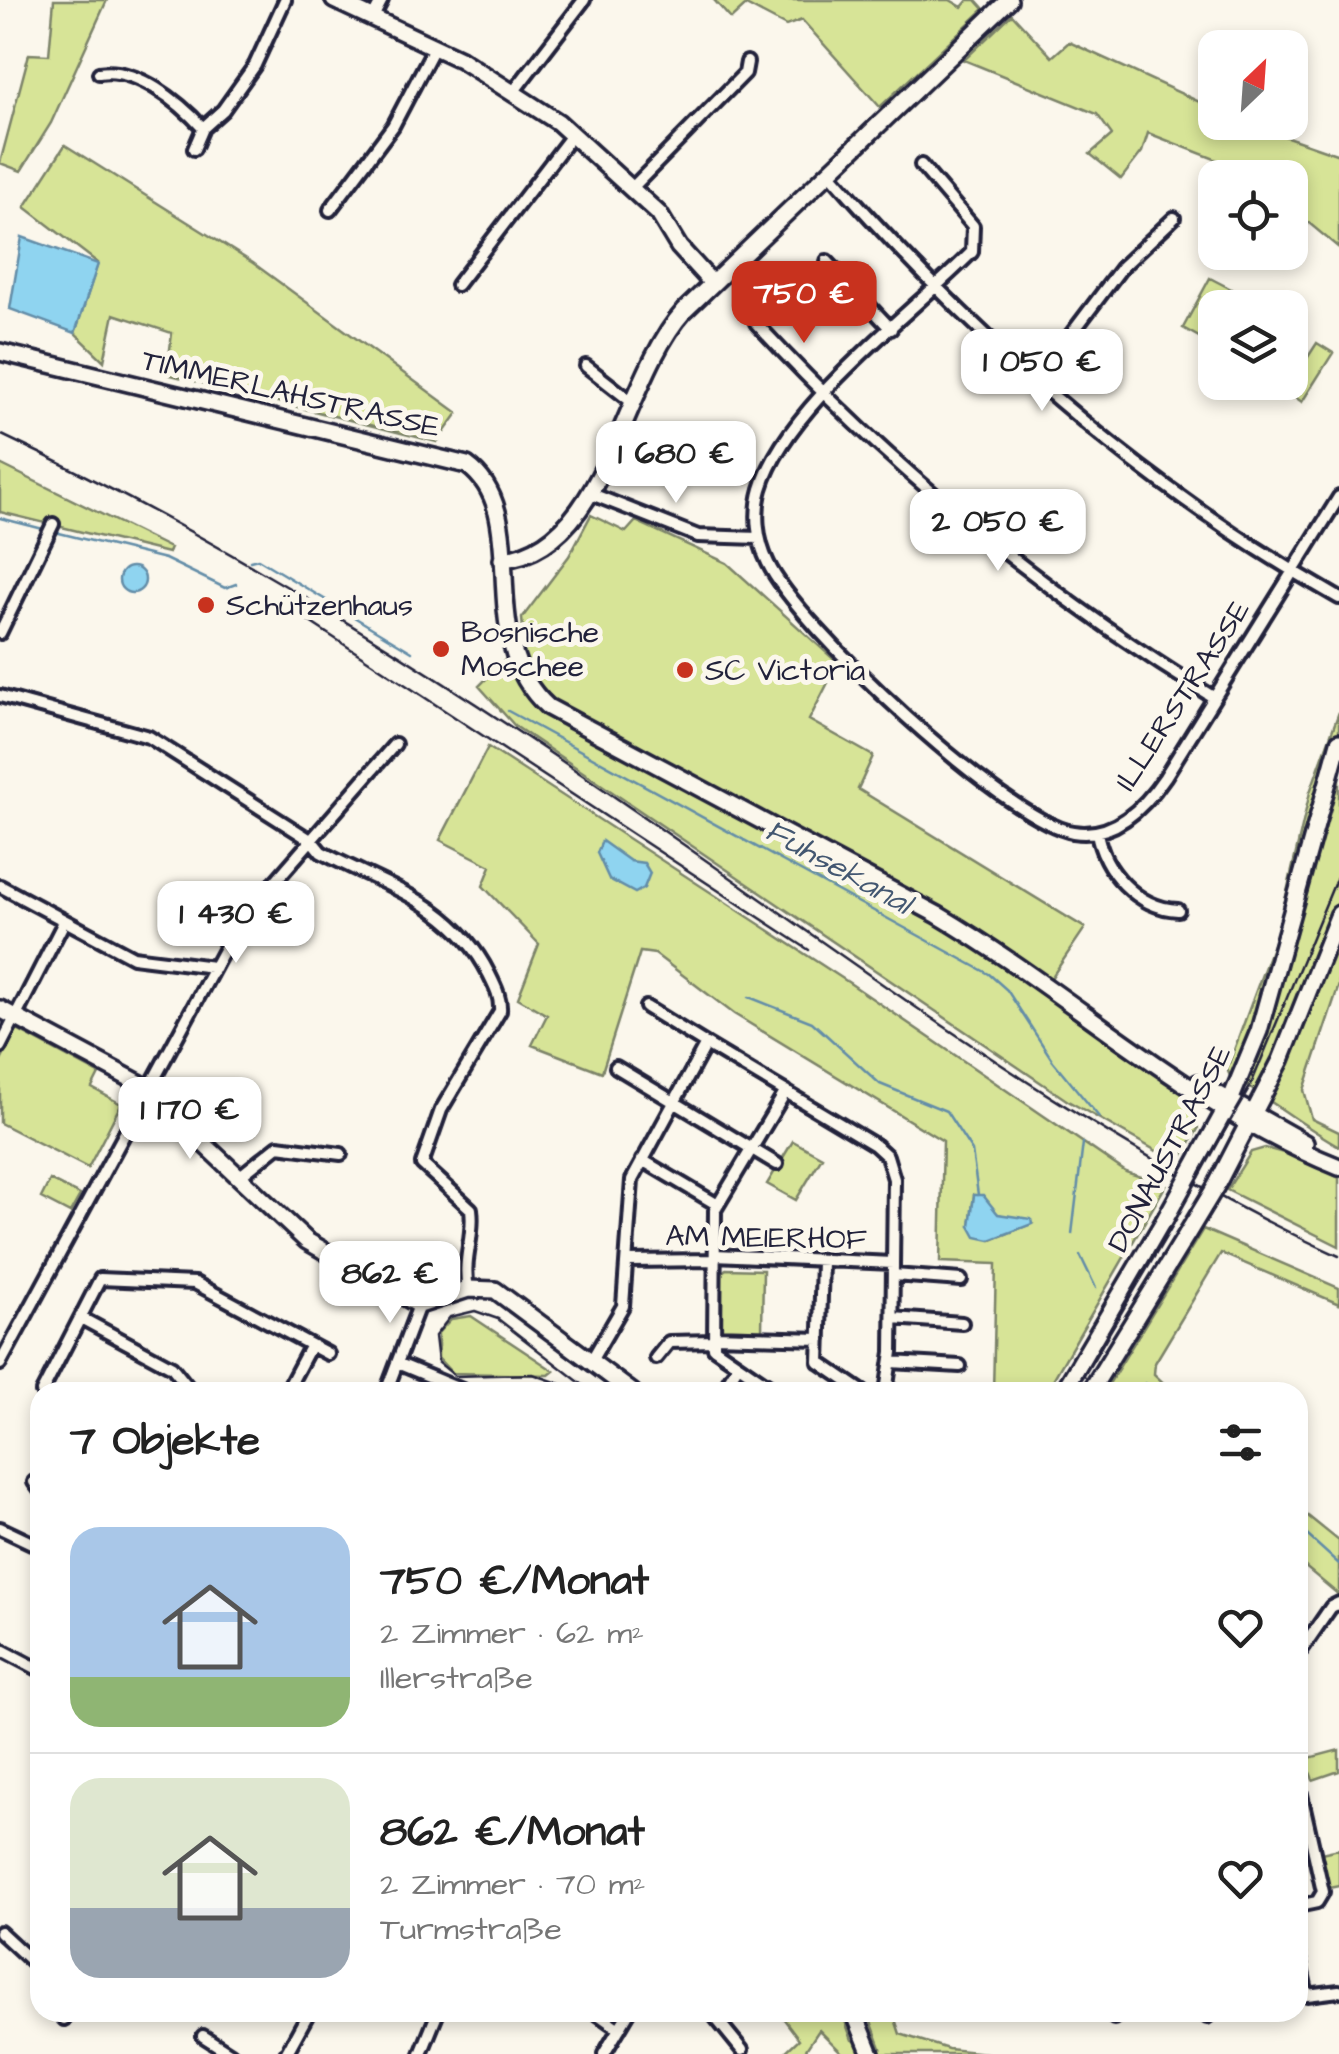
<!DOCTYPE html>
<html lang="de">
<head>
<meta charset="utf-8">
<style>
	body { margin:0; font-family:"Architects Daughter",sans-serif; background:#f6f6f6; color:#222; height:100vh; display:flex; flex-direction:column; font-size:38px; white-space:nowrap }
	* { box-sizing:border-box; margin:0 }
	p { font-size:32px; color:#767676 }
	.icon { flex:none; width:55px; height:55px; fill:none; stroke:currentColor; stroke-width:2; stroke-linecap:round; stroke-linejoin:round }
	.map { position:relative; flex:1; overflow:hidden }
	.panel { position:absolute; left:30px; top:1382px; width:1278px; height:640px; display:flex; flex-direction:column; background:#fff; border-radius:30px; box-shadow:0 5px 15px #0003 }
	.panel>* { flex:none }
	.needle { width:65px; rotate:25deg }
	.fabs { position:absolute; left:1198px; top:30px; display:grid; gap:20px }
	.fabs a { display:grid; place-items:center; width:110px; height:110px; border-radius:20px; background:#fff; box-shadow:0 5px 15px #0003; font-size:50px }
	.price { position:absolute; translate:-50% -85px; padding:0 22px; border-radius:20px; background:#fff; color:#222; font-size:32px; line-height:65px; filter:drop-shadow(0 2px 5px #0008) }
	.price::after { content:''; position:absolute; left:50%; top:60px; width:30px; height:22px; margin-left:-15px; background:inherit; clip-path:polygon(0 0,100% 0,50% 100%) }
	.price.selected { background:#c8321e; color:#fff }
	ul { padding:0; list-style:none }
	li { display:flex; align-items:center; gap:30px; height:250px; padding:0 40px }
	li+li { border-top:2px solid #e0e0e0 }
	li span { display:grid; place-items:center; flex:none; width:280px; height:200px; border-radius:30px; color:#555 }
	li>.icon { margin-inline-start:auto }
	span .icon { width:120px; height:120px; fill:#fffc; stroke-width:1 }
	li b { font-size:42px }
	h2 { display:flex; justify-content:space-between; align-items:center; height:120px; padding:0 40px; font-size:42px }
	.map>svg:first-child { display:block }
	.green { fill:#d7e497; stroke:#7c8369; stroke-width:2.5; fill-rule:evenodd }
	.water { fill:#8fd4f0; stroke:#638da8; stroke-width:2.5 }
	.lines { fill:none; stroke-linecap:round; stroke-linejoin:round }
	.stream { stroke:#638da8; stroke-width:2.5 }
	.street-casing { stroke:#22223b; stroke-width:18 }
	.secondary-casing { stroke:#22223b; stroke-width:22 }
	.street { stroke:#fbf7ec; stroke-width:10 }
	.secondary { stroke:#fbf7ec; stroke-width:15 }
	.tram { stroke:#22223b; stroke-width:2.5 }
	.rail { stroke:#22223b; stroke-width:2.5 }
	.secondary-bridge-casing { stroke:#22223b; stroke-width:22; stroke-linecap:butt }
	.secondary-bridge { stroke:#fbf7ec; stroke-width:15 }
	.poi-dot { fill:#c8321e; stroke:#fbf7ec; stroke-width:4 }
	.labels { text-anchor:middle; stroke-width:10; stroke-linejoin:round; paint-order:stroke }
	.street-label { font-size:30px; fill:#22223b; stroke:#fbf7ec }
	.poi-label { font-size:30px; fill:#22223b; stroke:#fbf7ec; text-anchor:start }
	.water-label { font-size:32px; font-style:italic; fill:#435771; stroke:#fbf7ec }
</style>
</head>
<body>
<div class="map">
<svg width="1339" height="2054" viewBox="0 0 1339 2054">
	<rect width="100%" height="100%" fill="#fbf7ec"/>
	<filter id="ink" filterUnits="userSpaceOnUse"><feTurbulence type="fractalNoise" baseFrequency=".01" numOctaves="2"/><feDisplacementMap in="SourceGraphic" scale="20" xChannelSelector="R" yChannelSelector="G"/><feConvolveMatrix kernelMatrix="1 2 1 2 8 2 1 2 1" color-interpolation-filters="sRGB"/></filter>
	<g filter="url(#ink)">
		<!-- green -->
		<path class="green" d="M54 0H107L51 123 21 171 0 163 29 54 49 55Z
			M714 0H950L962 7 968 0H976L984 9 880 107 802 20 786 26 746 5 731 19Z
			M1012 14 1052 57 1069 42 1215 109V122L1247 123 1339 155V248L1309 223 1290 215V178L1215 180 1220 161 1148 133 1142 152 1121 179 1090 154 1112 135 1097 114 964 60Z
			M65 145 253 263 458 413 437 442 167 374 172 333 114 314 104 361 75 333 98 263 25 207Z
			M1210 278 1235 291 1227 307 1215 308V329L1208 342 1183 328Z
			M1317 343 1333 353 1302 402 1286 391Z
			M0 464 170 548 168 553 0 512Z
			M591 515 626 532 636 521 727 563 838 663 809 720 873 756 858 789 1085 928 1041 993 1191 1090 1198 1129 1178 1163 1068 1101 515 726 479 686 524 641 522 618 569 556Z
			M1339 712V985L1304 1090 1312 1119 1339 1132V1146C1300 1124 1269 1098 1230 1076L1227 1069 1278 931 1310 792Z
			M488 747 851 984 1126 1172 1166 1185 1046 1392H993L996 1264 940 1262 943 1141 734 1014 655 954 640 952 602 1072 532 1045 547 1015 518 998 539 944 483 886 491 866 440 840ZM974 1195 998 1214 1031 1224 991 1240 970 1226Z
			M17 1030 99 1074 92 1088 121 1104 88 1168 0 1123V1063Z
			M793 1141 822 1157 796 1200 767 1184Z
			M1265 1148 1303 1158 1339 1178V1246L1227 1190 1251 1152Z
			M50 1180 80 1195 70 1213 41 1198Z
			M1203 1229 1339 1288V1304L1221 1253 1155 1363 1154 1374 1173 1392H1104Z
			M726 1269 763 1270 762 1331 720 1330V1274Z
			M471 1316 554 1371 549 1375 452 1373 438 1358V1333L451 1319Z
			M1298 1508 1339 1541V1595L1298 1561Z
			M1339 1750V1771L1313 1780 1305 1759Z
			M1339 1849V1886L1329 1888 1321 1853Z
			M790 2012 842 2013 852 2040 881 2048 868 2013H893L900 2034 948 2049 996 2054H843L819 2030 803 2054H783L799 2039 783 2018Z"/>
		<!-- water -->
		<path class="water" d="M22 237 98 264 75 333 10 309Z
			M119 580a13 13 0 1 1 26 0a13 13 0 1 1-26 0Z
			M602 841 630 861 644 863 650 873 644 888 635 893 609 879 597 853Z
			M974 1195H983L998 1214 1031 1219 1032 1224 990 1240 976 1237 970 1226Z"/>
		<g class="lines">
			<!-- stream -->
			<path class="stream" d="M0 518 47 530
				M55 532 165 559 225 588 236 584
				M250 561 258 559 412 652
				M508 711 989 974 1007 990 1053 1061 1099 1117
				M749 997 812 1022 880 1084 946 1111 972 1151 978 1195
				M1072 1234 1083 1143
				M1080 1255 1096 1288
				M1145 1383 1155 1392
				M1298 1527 1339 1564"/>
			<defs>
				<path id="street" d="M373 17 382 0
					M99 73C137 67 179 102 203 128
					M514 91 584 0
					M194 149 203 128 223 110 255 65 285 0
					M921 165 973 226 972 252C911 314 785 406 761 489 754 513 757 541 768 563 797 625 1006 821 1073 832 1114 839 1144 808 1165 777L1339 497
					M829 172C976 340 1144 488 1339 598
					M633 187 745 73 747 62
					M330 210 393 126 435 46
					M827 261 891 329
					M457 285 573 134
					M756 323C891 469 1044 593 1213 697
					M586 366 632 402
					M1035 382 1122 267 1174 218
					M589 493 698 536 759 538
					M0 633 53 524
					M0 696 149 737 312 841 321 852C386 887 453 902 489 974 495 986 501 997 500 1011L441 1110 422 1164 471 1209C475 1238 462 1257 468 1289
					M1097 832C1103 870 1137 908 1178 910
					M0 886 133 957 213 967
					M646 1007 706 1044
					M0 1047 64 922
					M616 1067 777 1164
					M642 1160 718 1205
					M239 1177 278 1146 341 1154
					M628 1261 715 1260V1255L893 1263
					M822 1262 819 1362 863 1392
					M894 1275 961 1280
					M81 1318 172 1367 192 1392
					M893 1318 962 1323
					M714 1336 820 1339
					M656 1358 669 1342 714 1341
					M591 1361 623 1306 632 1180 706 1044 875 1145 887 1156 894 1179 892 1352 886 1392
					M891 1362 960 1366
					M397 1363 467 1392
					M0 1364 238 924 395 744
					M42 1392 100 1279 195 1283 328 1354
					M286 1392 311 1345
					M386 1392 419 1305
					M722 1392 737 1367
					M778 1392 714 1348 715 1210 786 1091
					M34 1482 40 1490
					M0 1528 40 1547
					M0 1649 40 1670
					M1298 1655 1331 1607 1339 1603
					M1298 1781 1323 1892 1317 1902 1298 1906
					M0 1932 40 1969
					M1298 1954 1307 1995 1339 1991
					M595 2012 619 2029
					M711 2012 742 2050
					M1207 2012V2017
					M1114 2018V2012
					M64 2019 68 2012
					M203 2036 231 2054
					M286 2054 309 2012
					M421 2054 438 2012
					M604 2054 629 2012"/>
				<path id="secondary" d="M334 0 460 59 558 122 659 214 679 247 712 283
					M0 352 467 465C535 514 471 638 548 707L938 915C1075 996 1190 1108 1339 1167
					M502 559C606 550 622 380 684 311L1009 0
					M0 1009 139 1083 307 1241 419 1305 468 1289 495 1290 632 1392
					M1198 1083 1305 1143
					M1191 1172 1230 1101 1259 1031 1339 742
					M1216 1186 1281 1060 1339 914
					M1063 1392 1164 1221
					M1090 1392 1187 1234
					M854 2012 871 2054"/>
			</defs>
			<!-- street casing -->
			<use href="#street" class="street-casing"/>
			<!-- secondary casing -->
			<use href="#secondary" class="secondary-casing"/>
			<!-- street -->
			<use href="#street" class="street"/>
			<!-- secondary -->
			<use href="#secondary" class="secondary"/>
			<!-- tram -->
			<path class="tram" d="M583 1392 533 1374 455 1376 438 1362 435 1336 450 1317 475 1311 498 1319 592 1392
				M1073 1392 1250 1087 1339 872"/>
			<!-- rail -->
			<path class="rail" d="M0 434C240 547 467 693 684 845 895 992 1104 1149 1339 1256
				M278 601 809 950"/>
			<defs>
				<path id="secondary-bridge" d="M1164 1221 1191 1172
					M1187 1234 1216 1186"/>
			</defs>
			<!-- secondary-bridge casing -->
			<use href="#secondary-bridge" class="secondary-bridge-casing"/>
			<!-- secondary-bridge -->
			<use href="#secondary-bridge" class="secondary-bridge"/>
		</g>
	</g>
	<!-- markers -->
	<g class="poi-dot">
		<circle cx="206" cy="605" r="10"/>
		<circle cx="441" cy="649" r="10"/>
		<circle cx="685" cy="670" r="10"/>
	</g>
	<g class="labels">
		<!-- street labels -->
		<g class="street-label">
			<text transform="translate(291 393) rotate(13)" y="10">TIMMERLAHSTRASSE</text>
			<text transform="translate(1182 695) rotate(-57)" y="10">ILLERSTRASSE</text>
			<text transform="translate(1169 1148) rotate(-62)" y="10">DONAUSTRASSE</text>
			<text transform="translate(766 1237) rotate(1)" y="10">AM MEIERHOF</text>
		</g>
		<!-- poi labels -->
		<g class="poi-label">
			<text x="226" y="615">Schützenhaus</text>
			<text x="461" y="642">Bosnische<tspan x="461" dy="34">Moschee</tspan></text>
			<text x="705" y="680">SC Victoria</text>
		</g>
		<!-- water labels -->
		<g class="water-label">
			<text transform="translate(839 866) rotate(29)" y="11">Fuhsekanal</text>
		</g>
	</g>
</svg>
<div class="fabs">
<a><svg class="needle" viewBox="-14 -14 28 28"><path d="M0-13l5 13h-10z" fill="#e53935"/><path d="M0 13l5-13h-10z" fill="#767676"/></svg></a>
<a><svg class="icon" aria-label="locate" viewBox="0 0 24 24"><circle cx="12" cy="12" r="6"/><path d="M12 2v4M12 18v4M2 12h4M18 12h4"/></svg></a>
<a><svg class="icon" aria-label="layers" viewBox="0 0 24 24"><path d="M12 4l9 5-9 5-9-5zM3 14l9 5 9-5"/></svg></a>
</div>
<b class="price selected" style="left:804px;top:346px">750 €</b>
<b class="price" style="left:1042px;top:414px">1 050 €</b>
<b class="price" style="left:676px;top:506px">1 680 €</b>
<b class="price" style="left:998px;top:574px">2 050 €</b>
<b class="price" style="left:236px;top:966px">1 430 €</b>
<b class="price" style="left:190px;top:1162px">1 170 €</b>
<b class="price" style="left:390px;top:1326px">862 €</b>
<section class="panel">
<h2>7 Objekte<svg class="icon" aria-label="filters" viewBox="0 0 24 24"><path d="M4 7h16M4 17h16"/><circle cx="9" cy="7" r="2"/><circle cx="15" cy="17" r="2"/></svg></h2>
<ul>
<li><span style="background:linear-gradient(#a9c7e8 75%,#8fb573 0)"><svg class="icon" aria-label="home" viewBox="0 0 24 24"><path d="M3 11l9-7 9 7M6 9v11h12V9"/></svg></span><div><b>750 €/Monat</b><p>2 Zimmer · 62 m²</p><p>Illerstraße</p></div><svg class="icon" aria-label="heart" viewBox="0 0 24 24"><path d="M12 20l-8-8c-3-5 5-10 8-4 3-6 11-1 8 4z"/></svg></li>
<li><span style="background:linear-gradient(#dfe7d0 65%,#9aa5b1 0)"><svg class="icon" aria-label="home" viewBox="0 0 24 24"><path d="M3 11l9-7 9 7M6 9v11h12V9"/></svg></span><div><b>862 €/Monat</b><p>2 Zimmer · 70 m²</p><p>Turmstraße</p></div><svg class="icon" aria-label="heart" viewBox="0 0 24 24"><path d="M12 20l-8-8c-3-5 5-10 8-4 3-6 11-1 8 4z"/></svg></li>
</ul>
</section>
</div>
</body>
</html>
